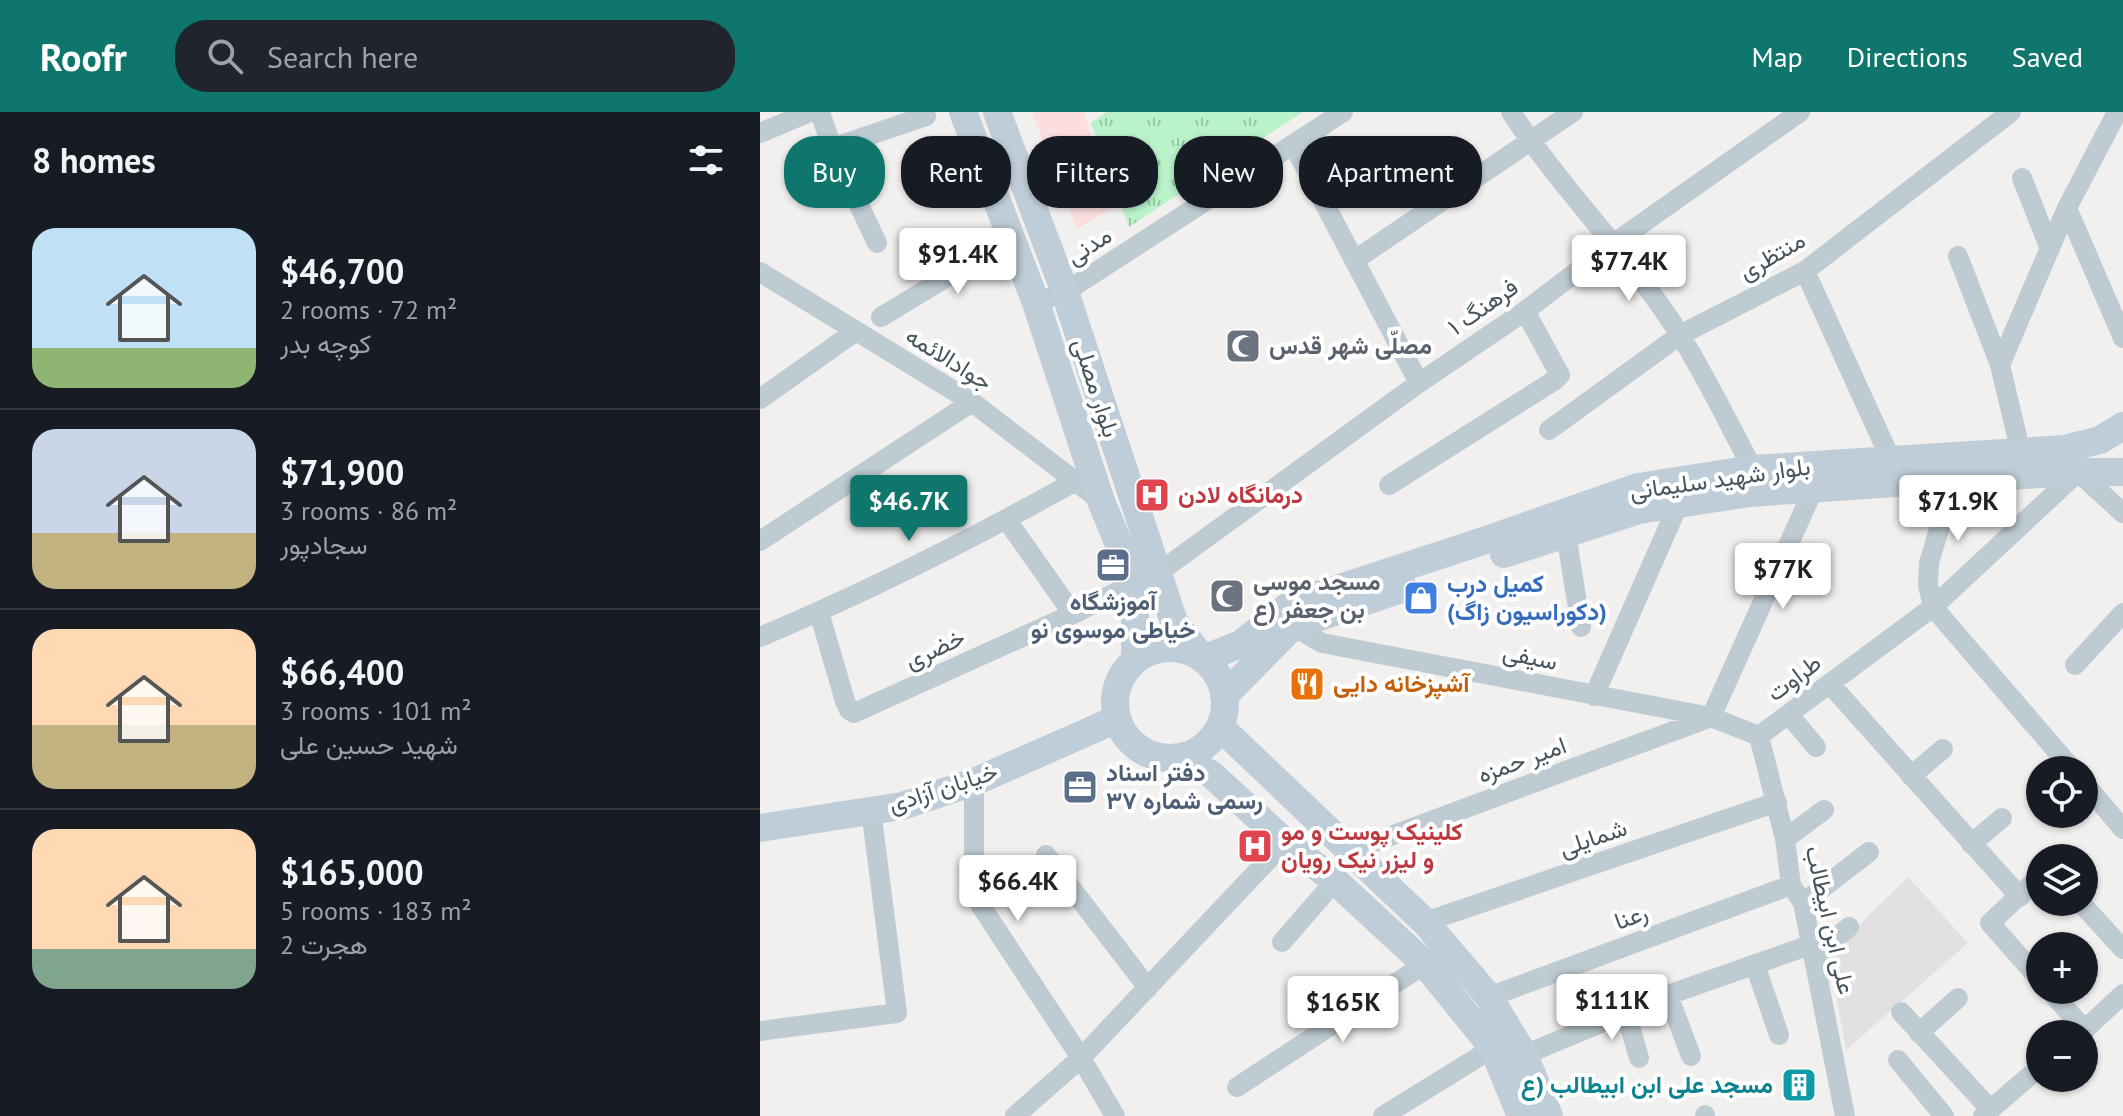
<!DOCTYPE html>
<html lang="en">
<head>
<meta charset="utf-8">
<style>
	body { margin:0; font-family:"PT Sans",Vazirmatn,sans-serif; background:#20242c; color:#f1f3f6; height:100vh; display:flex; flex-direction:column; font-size:30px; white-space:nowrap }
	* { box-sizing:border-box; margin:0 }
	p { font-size:26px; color:#9ea1a6 }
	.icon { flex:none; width:44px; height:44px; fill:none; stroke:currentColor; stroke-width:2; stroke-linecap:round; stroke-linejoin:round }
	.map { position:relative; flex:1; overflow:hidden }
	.panel { display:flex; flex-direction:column; background:#171b24; width:760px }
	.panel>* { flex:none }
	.banner { position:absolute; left:24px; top:24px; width:760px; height:72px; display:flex; gap:16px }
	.fabs { position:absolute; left:1266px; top:644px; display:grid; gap:16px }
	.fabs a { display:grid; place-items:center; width:72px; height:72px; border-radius:50%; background:#171b24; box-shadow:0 2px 6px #0004; font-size:40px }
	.price { position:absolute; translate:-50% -68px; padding:0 18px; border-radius:8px; background:#fff; color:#222; font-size:26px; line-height:52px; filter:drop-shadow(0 2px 4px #0008) }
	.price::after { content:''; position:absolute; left:50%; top:48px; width:24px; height:18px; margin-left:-12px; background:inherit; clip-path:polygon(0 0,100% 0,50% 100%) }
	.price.on { background:#0f766e; color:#fff }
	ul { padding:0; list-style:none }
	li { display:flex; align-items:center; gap:24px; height:200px; padding:0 32px }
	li+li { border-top:2px solid #363941 }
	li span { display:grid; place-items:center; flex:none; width:224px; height:160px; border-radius:24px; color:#555 }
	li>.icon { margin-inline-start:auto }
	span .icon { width:96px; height:96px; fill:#fffc; stroke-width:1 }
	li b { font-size:34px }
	h2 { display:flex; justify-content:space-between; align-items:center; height:96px; padding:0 32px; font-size:34px }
	.tag { padding:0 28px; border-radius:32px; background:#171b24; box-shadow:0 2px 6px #0004; font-size:28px; line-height:72px }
	.tag.on { background:#0f766e; color:#fff }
	header { display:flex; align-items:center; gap:48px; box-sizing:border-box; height:112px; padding:0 40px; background:#0f766e; color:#fff }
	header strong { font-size:38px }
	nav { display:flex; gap:44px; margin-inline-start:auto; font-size:28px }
	.search { width:560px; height:72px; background:#20242c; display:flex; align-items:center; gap:20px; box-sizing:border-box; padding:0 28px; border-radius:32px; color:#9ea1a6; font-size:30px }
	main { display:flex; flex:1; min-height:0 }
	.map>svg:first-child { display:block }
	.education { fill:#e3e0e1 }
	.medical { fill:#fcdedf }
	.park { fill:url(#park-tufts) }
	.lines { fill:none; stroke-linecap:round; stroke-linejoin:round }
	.minor { stroke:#becbd2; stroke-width:20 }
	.secondary { stroke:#becdd7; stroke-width:28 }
	.labels { text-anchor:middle; stroke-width:8; stroke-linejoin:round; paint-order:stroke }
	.street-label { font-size:24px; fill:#46555d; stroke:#fff }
	.worship-label { font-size:24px; font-weight:bold; fill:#5b616d; stroke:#fff; text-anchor:start }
	.health-label { font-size:24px; font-weight:bold; fill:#be3a42; stroke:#fff; text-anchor:start }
	.shop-label { font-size:24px; font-weight:bold; fill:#366cbe; stroke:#fff; text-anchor:start }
	.service-label { font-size:24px; font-weight:bold; fill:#4e5e75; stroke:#fff }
	.food-label { font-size:24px; font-weight:bold; fill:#c56008; stroke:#fff; text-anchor:start }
	.culture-label { font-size:24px; font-weight:bold; fill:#0d838f; stroke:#fff; text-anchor:end }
</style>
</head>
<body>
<header>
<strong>Roofr</strong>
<div class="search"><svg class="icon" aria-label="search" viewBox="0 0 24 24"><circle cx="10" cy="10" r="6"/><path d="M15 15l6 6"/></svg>Search here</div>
<nav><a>Map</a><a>Directions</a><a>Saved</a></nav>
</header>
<main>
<section class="panel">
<h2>8 homes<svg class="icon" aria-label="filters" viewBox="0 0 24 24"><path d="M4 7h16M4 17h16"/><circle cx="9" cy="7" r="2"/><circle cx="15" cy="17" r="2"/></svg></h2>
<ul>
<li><span style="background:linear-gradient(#bfe0f5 75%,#8fb573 0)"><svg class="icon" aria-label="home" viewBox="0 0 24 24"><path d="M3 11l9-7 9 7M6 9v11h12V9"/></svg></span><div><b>$46,700</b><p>2 rooms · 72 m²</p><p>کوچه بدر</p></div></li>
<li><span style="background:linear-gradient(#c9d6e8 65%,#c2b280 0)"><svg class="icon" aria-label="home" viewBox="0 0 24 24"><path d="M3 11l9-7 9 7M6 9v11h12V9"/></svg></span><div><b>$71,900</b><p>3 rooms · 86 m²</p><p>سجادپور</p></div></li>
<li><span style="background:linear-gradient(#ffd9b3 60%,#c2b280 0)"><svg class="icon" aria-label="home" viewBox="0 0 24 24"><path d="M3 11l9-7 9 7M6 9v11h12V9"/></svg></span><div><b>$66,400</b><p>3 rooms · 101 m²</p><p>شهید حسین علی</p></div></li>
<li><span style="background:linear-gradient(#ffd9b3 75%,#7fa58c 0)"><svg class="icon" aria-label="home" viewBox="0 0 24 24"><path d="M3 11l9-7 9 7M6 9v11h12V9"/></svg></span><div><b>$165,000</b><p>5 rooms · 183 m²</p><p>هجرت 2</p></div></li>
</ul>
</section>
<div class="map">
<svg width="1363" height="1004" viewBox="0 0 1363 1004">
	<defs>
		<pattern id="park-tufts" width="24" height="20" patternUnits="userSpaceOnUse" patternTransform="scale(2)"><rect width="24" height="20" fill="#baf2c9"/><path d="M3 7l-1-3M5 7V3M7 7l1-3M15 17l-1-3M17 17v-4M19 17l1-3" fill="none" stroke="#99c7a6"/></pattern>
	</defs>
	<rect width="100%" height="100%" fill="#f2efef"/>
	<!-- education -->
	<path class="education" d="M1148 765 1208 831 1086 938 1069 843Z"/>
	<!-- medical -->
	<path class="medical" d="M272 0H324L353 96 317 117Z"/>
	<!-- park -->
	<path class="park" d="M347 0H543L369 115 331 11Z"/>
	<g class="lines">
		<!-- minor -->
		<path class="minor" d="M60 0 72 36 117 131
			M751 0C802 78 870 144 920 223 947 266 969 313 993 357
			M0 21 50 0
			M533 32 659 271
			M72 36 166 4
			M1262 66 1290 137
			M1307 96 1363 226
			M1198 144 1240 253 1261 341
			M595 148 813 0
			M1045 159 1131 348
			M0 160 212 290 341 389
			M276 191 305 180 583 0
			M121 205 251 126
			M1240 253 1307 96 1357 0
			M0 287 96 219
			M789 318 920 223 1045 159 1251 0
			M1194 367 1169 451 1168 473 1173 495 1313 658
			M629 373 795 268 800 263 765 199
			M246 407 313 502
			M806 422 821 515
			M0 429 212 290
			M398 461 659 271 765 199 853 132 1040 0
			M59 500 85 589 89 598 94 601 313 502 375 471
			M533 514 562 531 951 605 999 624
			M0 525C107 480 212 427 314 370
			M1315 553 1363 501
			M1070 572 1260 785
			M834 584 919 391
			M1029 603 1056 635
			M999 624 1173 495 1318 360 1363 401
			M999 624 1025 727 1031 773 1043 791 1085 1004
			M1151 664 1183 637
			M214 670V774L221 794 321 946 355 1004
			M1324 671 1363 717
			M1025 727 1064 698
			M1211 732 1242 706
			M590 739 951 605 1054 376
			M286 743 388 876
			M1280 764 1230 811 1280 868
			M1320 790 1363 837
			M1043 791 1109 740
			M665 810 1017 690
			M522 830 575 769
			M1054 845 1089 815
			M995 853 1019 923
			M1289 878 1325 918
			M908 883 931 944
			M729 885 1031 773
			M1141 900 1230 997
			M866 901 879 946
			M0 919 137 901 111 698
			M1159 921 1198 886
			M1320 922 1363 882
			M764 943 908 883 1050 833
			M1138 948 1184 1004
			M477 975 665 852
			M945 1003V1004
			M255 1004 321 946 525 730
			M623 1004 733 936
			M1223 1004 1280 955"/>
		<!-- secondary -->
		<path class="secondary" d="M203 0 276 191 341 389 375 471V548
			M237 0 305 180 414 510 443 547 481 532 531 492 729 427 878 375 993 357 1304 337 1340 328 1363 314
			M744 442 879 398 989 381 1194 367 1318 360H1363
			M355 591a55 55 0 1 1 110 0a55 55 0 1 1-110 0Z
			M464 584 533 514 644 476
			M460 615 665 810 729 885 764 943 789 1004
			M419 645 451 662 525 730 575 769 665 852 733 936 761 1004
			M0 716 142 694 214 670 357 607"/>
	</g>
	<!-- icons -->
	<defs>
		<symbol id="mosque-square" viewBox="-11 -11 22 22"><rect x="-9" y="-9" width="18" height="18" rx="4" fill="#6b7280" stroke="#fff"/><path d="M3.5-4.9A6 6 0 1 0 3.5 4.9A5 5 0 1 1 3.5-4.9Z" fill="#fff"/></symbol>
		<symbol id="hospital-square" viewBox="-11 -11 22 22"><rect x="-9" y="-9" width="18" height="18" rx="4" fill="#e0444e" stroke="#fff"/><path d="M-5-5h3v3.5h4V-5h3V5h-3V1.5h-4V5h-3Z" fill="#fff"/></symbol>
		<symbol id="office-square" viewBox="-11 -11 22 22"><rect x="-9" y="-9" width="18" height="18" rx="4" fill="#5c6f8a" stroke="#fff"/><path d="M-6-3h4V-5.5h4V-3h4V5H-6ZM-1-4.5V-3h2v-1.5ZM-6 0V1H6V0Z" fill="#fff"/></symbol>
		<symbol id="shop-square" viewBox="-11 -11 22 22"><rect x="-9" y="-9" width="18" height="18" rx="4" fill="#3f7fe0" stroke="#fff"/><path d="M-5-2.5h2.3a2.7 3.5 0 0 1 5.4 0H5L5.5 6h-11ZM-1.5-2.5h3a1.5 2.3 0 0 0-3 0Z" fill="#fff"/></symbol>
		<symbol id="restaurant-square" viewBox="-11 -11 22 22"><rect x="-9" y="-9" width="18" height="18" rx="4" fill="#e8710a" stroke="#fff"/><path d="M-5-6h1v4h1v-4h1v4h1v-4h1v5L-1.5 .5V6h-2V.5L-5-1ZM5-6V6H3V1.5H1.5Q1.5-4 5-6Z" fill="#fff"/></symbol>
		<symbol id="building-square" viewBox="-11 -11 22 22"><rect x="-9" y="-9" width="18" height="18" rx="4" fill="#0f9aa8" stroke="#fff"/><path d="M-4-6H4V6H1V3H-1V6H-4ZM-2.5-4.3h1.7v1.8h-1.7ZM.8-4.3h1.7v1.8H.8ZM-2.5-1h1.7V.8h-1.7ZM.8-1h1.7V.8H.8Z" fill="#fff"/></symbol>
	</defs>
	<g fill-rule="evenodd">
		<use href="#mosque-square" x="463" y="214" width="40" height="40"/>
		<use href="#hospital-square" x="372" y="363" width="40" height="40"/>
		<use href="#office-square" x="333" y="433" width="40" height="40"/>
		<use href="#mosque-square" x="447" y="464" width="40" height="40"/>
		<use href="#shop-square" x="641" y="466" width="40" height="40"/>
		<use href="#restaurant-square" x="527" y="552" width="40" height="40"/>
		<use href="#office-square" x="300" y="655" width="40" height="40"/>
		<use href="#hospital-square" x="475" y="714" width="40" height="40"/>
		<use href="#building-square" x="1019" y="953" width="40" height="40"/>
	</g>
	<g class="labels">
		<!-- street labels -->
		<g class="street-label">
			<text transform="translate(329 134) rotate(-33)" y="8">مدنی</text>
			<text transform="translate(1012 144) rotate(-30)" y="8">منتظری</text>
			<text transform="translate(723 195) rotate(-35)" y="8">فرهنگ ۱</text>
			<text transform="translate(189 247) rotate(32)" y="8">جوادالائمه</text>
			<text transform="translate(336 276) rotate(72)" y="8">بلوار مصلی</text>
			<text transform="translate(960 367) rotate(-8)" y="8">بلوار شهید سلیمانی</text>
			<text transform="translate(175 537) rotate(-25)" y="8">خضری</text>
			<text transform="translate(770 545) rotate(11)" y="8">سیفی</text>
			<text transform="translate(1034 566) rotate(-37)" y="8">طراوت</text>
			<text transform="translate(762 648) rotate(-20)" y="8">امیر حمزه</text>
			<text transform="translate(183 676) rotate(-18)" y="8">خیابان آزادی</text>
			<text transform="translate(833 726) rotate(-19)" y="8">شمایلی</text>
			<text transform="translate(871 805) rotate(-20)" y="8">رعنا</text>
			<text transform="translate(1070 808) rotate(77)" y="8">علی ابن ابیطالب</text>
		</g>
		<!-- worship labels -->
		<g class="worship-label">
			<text x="509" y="242">مصلّی شهر قدس</text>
			<text x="493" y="478">مسجد موسی<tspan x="493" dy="28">بن جعفر (ع</tspan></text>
		</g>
		<!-- health labels -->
		<g class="health-label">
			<text x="418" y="391">درمانگاه لادن</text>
			<text x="521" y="728">کلینیک پوست و مو<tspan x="521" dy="28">و لیزر نیک رویان</tspan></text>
		</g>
		<!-- shop labels -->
		<g class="shop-label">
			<text x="687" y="480">کمیل درب<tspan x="687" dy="28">(دکوراسیون زاگ)</tspan></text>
		</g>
		<!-- service labels -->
		<g class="service-label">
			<text x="353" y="498">آموزشگاه<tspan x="353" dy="28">خیاطی موسوی نو</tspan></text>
			<text x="346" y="669" text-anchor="start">دفتر اسناد<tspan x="346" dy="28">رسمی شماره ۳۷</tspan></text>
		</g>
		<!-- food labels -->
		<g class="food-label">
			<text x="573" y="580">آشپزخانه دایی</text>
		</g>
		<!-- culture labels -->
		<g class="culture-label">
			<text x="1013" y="981">مسجد علی ابن ابیطالب (ع</text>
		</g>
	</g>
</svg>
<div class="fabs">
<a><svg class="icon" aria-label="locate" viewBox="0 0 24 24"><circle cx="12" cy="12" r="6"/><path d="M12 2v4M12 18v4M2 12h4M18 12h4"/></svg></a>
<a><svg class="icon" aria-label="layers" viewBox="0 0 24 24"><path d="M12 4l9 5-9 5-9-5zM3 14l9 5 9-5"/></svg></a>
<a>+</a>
<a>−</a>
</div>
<b class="price" style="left:198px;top:184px">$91.4K</b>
<b class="price" style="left:869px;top:191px">$77.4K</b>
<b class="price on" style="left:149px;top:431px">$46.7K</b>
<b class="price" style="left:1198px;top:431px">$71.9K</b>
<b class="price" style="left:1023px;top:499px">$77K</b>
<b class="price" style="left:258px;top:811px">$66.4K</b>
<b class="price" style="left:852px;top:930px">$111K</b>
<b class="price" style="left:583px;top:932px">$165K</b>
<div class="banner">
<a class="tag on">Buy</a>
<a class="tag">Rent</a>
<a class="tag">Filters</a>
<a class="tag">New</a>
<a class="tag">Apartment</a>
</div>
</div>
</main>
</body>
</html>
